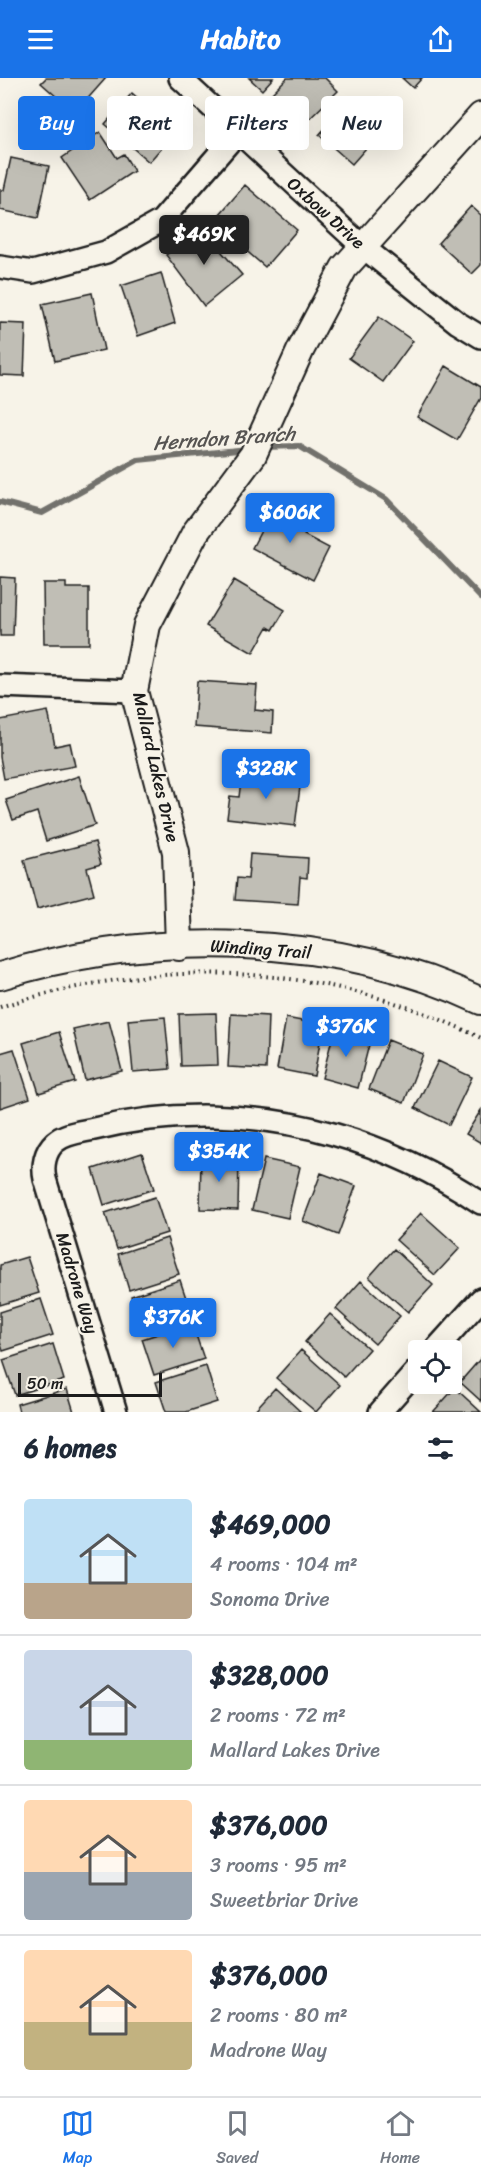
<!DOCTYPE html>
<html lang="en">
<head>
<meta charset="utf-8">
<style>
	body { margin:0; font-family:Sriracha,sans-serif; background:#f2f2f3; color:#1f2937; height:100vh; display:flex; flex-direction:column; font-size:22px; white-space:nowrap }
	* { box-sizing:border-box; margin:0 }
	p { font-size:20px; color:#747a83 }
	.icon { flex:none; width:33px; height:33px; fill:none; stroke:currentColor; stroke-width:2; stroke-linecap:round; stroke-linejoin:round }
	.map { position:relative; height:1334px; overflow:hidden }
	.sheet { display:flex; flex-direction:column; background:#fff; flex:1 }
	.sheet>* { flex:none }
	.banner { position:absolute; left:18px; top:18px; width:446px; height:54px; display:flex; gap:12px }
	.controls { position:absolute; left:408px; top:1262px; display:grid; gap:12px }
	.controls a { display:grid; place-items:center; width:54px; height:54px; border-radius:6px; background:#fff; box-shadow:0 6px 24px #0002; font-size:30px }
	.scale { position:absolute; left:18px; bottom:15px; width:144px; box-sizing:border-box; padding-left:6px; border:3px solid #1c1c1c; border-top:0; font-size:16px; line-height:21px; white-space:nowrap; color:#1c1c1c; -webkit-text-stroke:4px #f7f3e8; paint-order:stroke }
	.price { position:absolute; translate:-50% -51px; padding:0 14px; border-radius:6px; background:#1a73e8; color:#fff; font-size:20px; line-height:39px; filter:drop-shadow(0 2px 3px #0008) }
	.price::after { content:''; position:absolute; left:50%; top:36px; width:18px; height:14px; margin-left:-9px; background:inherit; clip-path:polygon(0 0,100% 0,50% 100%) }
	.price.selected { background:#222; color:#fff }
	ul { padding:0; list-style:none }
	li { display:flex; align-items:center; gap:18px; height:150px; padding:0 24px }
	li+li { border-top:2px solid #e0e1e3 }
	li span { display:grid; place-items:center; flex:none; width:168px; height:120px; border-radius:6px; color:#555 }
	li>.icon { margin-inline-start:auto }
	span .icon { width:72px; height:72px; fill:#fffc; stroke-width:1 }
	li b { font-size:26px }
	h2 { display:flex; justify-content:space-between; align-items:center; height:72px; padding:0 24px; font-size:26px }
	.tag { padding:0 21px; border-radius:6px; background:#fff; box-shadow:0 6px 24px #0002; font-size:21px; line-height:54px }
	.tag.selected { background:#1a73e8; color:#fff }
	header { display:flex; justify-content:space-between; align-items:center; height:78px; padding:0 24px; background:#1a73e8; color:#fff; font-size:27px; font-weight:700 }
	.menu { display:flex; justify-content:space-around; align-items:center; height:84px; border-top:2px solid #e0e1e3; background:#fff; font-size:16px; color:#747a83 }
	.menu a { display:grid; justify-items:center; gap:3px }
	.menu .selected { color:#1a73e8 }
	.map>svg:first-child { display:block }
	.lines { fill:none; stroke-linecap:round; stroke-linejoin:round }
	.stream { stroke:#72716c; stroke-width:6 }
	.building { fill:#c0beb5; stroke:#1c1c1c; stroke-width:1.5 }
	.minor-casing { stroke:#1c1c1c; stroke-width:26 }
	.tertiary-casing { stroke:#1c1c1c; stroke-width:30 }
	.path { stroke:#1c1c1c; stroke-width:4; stroke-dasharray:1.5 4.5; stroke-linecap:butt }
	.minor { stroke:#f7f3e8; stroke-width:21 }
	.tertiary { stroke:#f7f3e8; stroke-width:26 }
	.labels { text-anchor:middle; stroke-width:4.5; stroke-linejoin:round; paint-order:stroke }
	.street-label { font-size:18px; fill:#1c1c1c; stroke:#f7f3e8 }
	.water-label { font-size:20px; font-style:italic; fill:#565452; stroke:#f7f3e8 }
</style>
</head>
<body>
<header><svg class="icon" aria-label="menu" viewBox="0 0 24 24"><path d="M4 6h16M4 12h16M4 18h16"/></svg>Habito<svg class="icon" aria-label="share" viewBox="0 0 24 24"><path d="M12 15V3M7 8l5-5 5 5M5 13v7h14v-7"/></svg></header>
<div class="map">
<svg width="481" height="1334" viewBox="0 0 481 1334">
	<rect width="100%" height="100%" fill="#f7f3e8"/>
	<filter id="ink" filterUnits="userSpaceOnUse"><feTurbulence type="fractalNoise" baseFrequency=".0167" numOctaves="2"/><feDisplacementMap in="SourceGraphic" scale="12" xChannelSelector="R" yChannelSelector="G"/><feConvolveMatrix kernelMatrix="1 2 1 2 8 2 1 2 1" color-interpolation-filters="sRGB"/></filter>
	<g filter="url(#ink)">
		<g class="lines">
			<!-- stream -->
			<path class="stream" d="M264 369 299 368 386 421 481 520
				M0 424 42 435 138 382 248 371"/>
		</g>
		<!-- building -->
		<path class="building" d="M46 0H106L75 35 41 5Z
			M249 0H273L262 12Z
			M287 0H325L338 13 301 49 270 17Z
			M402 0H422L413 10Z
			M132 15 176 53 149 84 105 46Z
			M349 23 382 52 352 86 319 57Z
			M100 54 117 80 124 76 134 93 90 122 62 80Z
			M11 80 49 88 38 140 0 132V112H4Z
			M245 107 297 152 265 189 213 144Z
			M471 128 481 137V187L472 196 438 165Z
			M201 150 242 197 204 228 166 177Z
			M161 195 175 245 138 258 121 208Z
			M92 215 104 272 55 283 42 226Z
			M379 239 413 263 383 304 349 280Z
			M0 245 26 246 24 298 0 297Z
			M446 288 481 309V320L457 362 417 339Z
			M273 430 309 448 304 457 329 470 313 502 252 470Z
			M0 499 15 500 13 558H0Z
			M234 502 285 532 273 552 268 549 253 575 206 548Z
			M43 505H66V510H89V566H44Z
			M197 603 257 607 255 632 273 634 272 655 194 649Z
			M48 633 55 668 70 665 75 688 4 701 0 679V642Z
			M242 694 301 701 295 748 227 740 230 718 239 719Z
			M79 698 95 747 46 763 37 734 13 742 6 722Z
			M95 764 101 786 87 790 94 816 37 831 24 782Z
			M250 776 308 780 307 800 300 799 298 826 235 822 237 800 248 801Z
			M216 935 218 987 181 988 179 936Z
			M231 936 268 938 266 991 228 989Z
			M165 939 170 991 133 994 128 942Z
			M286 940 323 947 314 998 277 991Z
			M109 943 122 993 85 1002 73 951Z
			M335 949 371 959 358 1010 322 1000Z
			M59 954 75 1004 39 1015 23 965Z
			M388 962 423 976 404 1025 369 1011Z
			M14 971 30 1020 0 1030V975Z
			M438 983 472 999 449 1047 415 1030Z
			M481 1032V1065L466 1056Z
			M142 1075 154 1111 104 1127 93 1091Z
			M201 1078 239 1079 238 1132 200 1131Z
			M264 1081 300 1089 288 1140 252 1132Z
			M321 1095 356 1108 338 1157 303 1143Z
			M155 1119 167 1155 117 1171 105 1135Z
			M421 1135 460 1170 435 1197 396 1162Z
			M167 1160 179 1196 129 1212 118 1176Z
			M394 1171 433 1207 408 1234 369 1199Z
			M27 1179 39 1215 0 1227V1187Z
			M180 1202 192 1238 142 1254 131 1218Z
			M361 1203 400 1238 375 1266 336 1231Z
			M41 1221 53 1257 3 1273 0 1264V1234Z
			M330 1236 369 1271 344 1299 305 1264Z
			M192 1245 204 1281 154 1297 142 1261Z
			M53 1266 64 1302 15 1317 3 1282Z
			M301 1272 340 1307 316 1334 276 1300Z
			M481 1280V1323L460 1304Z
			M206 1288 217 1324 186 1334H166L156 1304Z
			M275 1310 301 1334H253Z
			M455 1310 481 1334H433Z
			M67 1311 74 1334H19L17 1326Z"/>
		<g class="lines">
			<defs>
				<path id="minor" d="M180 0 363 169 458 245 481 259
					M0 189 33 194 106 174 161 143 238 54
					M0 608 134 613
					M435 1272 481 1221
					M116 1334 45 1101C42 1088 45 1073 55 1064 65 1055 81 1054 94 1051 171 1032 256 1034 333 1056 386 1071 435 1094 481 1125
					M380 1334 418 1291"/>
				<path id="tertiary" d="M179 869 176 774 134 613 147 547 195 455 253 377 301 271 344 190 481 38
					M0 898C152 851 336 854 481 923"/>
			</defs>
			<!-- minor casing -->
			<use href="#minor" class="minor-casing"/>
			<!-- tertiary casing -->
			<use href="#tertiary" class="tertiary-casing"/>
			<!-- path -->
			<path class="path" d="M0 929C164 877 326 884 481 960"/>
			<!-- minor -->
			<use href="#minor" class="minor"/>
			<!-- tertiary -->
			<use href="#tertiary" class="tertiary"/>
		</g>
	</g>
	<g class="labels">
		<!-- street labels -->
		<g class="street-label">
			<text transform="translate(326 135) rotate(42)" y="6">Oxbow Drive</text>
			<text transform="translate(156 689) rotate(77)" y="6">Mallard Lakes Drive</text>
			<text transform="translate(261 871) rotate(4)" y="6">Winding Trail</text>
			<text transform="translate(77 1205) rotate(73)" y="6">Madrone Way</text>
		</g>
		<!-- water labels -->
		<g class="water-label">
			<text transform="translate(224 360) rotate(-4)" y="7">Herndon Branch</text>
		</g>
	</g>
</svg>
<div class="controls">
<a><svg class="icon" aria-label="locate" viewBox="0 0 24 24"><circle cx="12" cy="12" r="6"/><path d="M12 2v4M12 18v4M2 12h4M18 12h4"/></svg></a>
</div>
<div class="scale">50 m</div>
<b class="price selected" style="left:204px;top:188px">$469K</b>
<b class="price" style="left:290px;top:466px">$606K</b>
<b class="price" style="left:266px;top:722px">$328K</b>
<b class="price" style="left:346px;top:980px">$376K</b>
<b class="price" style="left:219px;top:1105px">$354K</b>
<b class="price" style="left:173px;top:1271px">$376K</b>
<div class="banner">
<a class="tag selected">Buy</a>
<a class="tag">Rent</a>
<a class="tag">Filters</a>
<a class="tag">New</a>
</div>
</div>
<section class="sheet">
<h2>6 homes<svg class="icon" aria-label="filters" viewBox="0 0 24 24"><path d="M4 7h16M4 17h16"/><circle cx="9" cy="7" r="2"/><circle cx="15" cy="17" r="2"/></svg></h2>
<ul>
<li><span style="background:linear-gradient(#bfe0f5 70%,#b9a48a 0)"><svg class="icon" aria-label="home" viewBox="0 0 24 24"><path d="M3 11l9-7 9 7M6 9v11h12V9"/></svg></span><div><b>$469,000</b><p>4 rooms · 104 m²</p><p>Sonoma Drive</p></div></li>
<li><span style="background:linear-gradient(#c9d6e8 75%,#8fb573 0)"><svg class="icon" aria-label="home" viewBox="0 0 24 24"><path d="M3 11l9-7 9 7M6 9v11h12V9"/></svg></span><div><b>$328,000</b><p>2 rooms · 72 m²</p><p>Mallard Lakes Drive</p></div></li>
<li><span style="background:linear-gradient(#ffd9b3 60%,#9aa5b1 0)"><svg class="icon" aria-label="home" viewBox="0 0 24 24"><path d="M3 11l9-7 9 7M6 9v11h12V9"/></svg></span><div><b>$376,000</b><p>3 rooms · 95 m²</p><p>Sweetbriar Drive</p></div></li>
<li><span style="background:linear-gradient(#ffd9b3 60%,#c2b280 0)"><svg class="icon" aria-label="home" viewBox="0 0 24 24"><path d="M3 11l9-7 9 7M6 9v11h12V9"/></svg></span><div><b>$376,000</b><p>2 rooms · 80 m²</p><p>Madrone Way</p></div></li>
</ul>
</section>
<nav class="menu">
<a class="selected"><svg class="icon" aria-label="map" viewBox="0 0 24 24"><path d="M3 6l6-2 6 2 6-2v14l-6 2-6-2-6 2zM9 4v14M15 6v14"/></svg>Map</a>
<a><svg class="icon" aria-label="saved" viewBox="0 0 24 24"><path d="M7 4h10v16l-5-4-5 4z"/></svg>Saved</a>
<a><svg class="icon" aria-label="home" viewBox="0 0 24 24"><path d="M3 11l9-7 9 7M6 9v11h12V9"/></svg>Home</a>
</nav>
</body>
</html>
